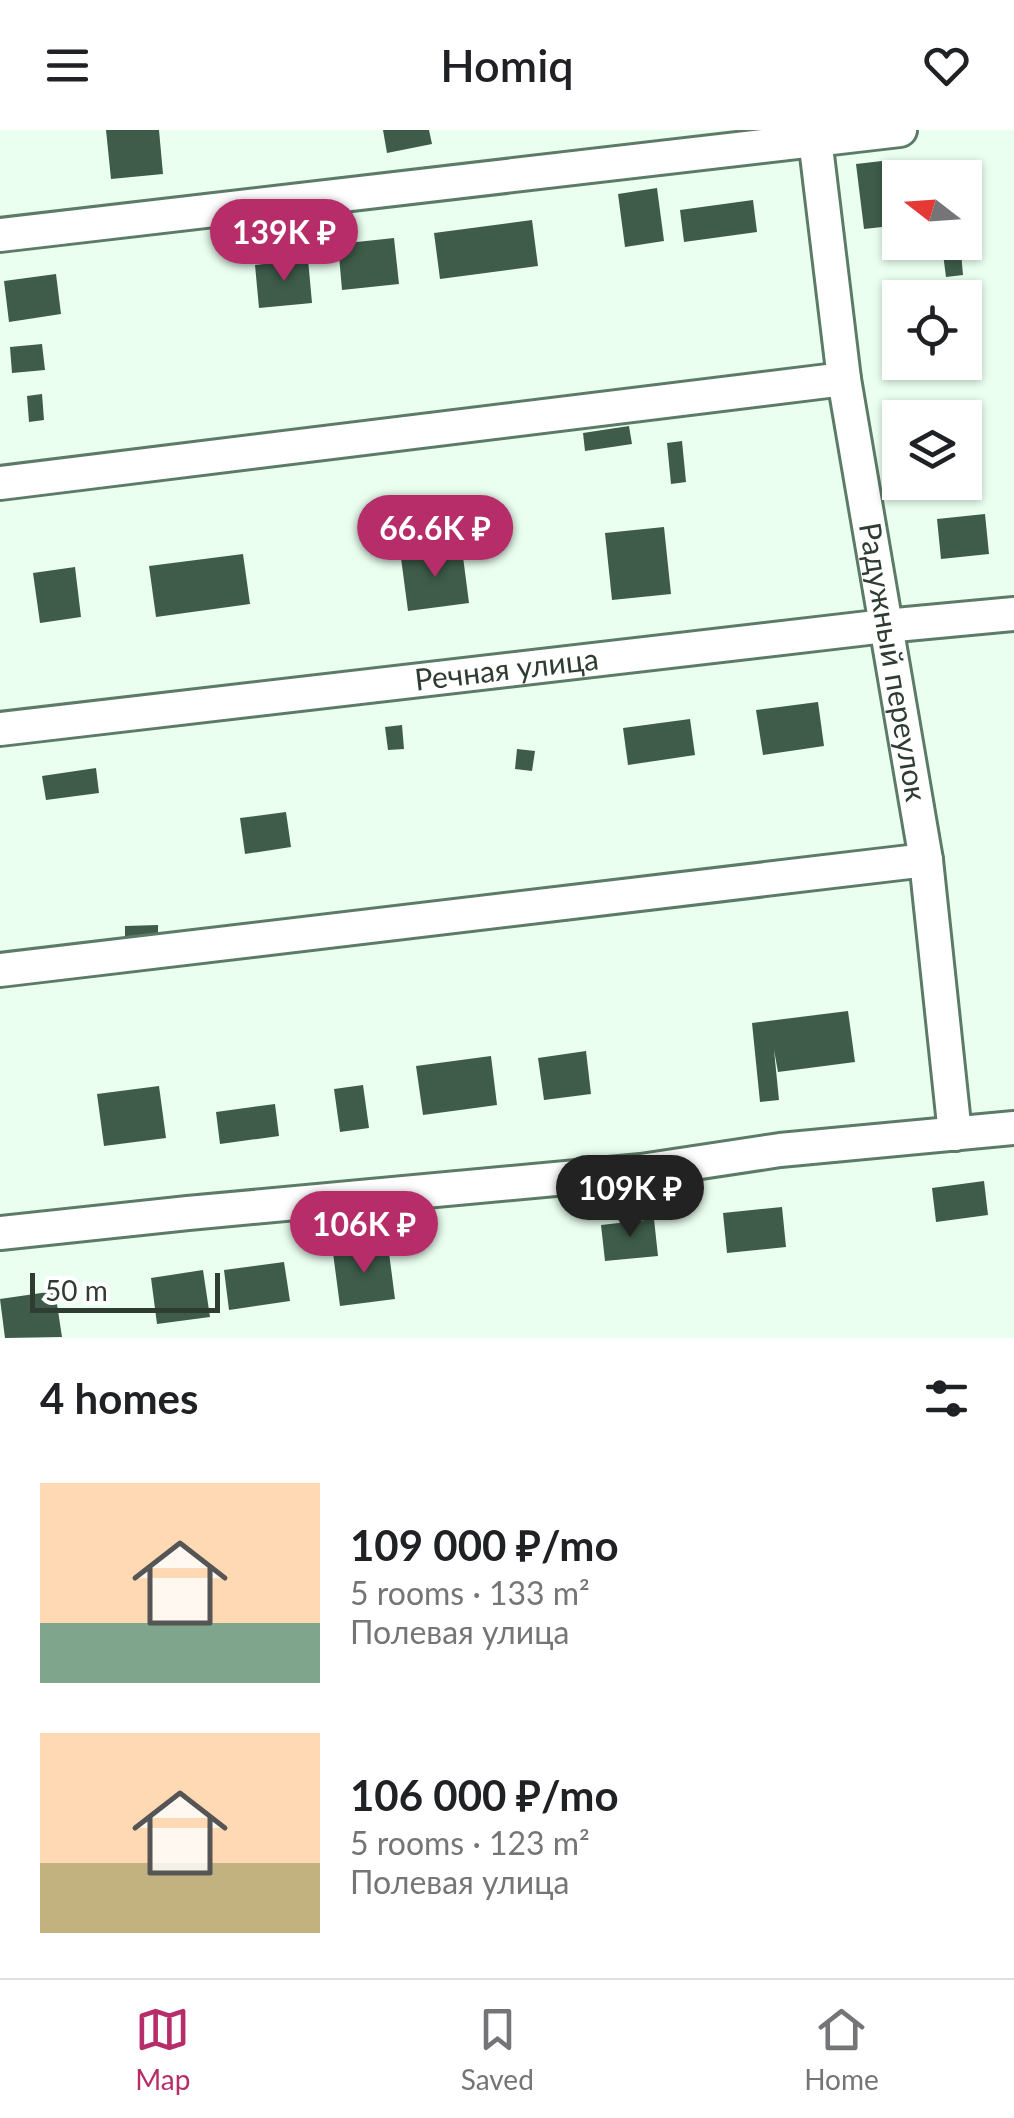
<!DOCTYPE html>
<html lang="en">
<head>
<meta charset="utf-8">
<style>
	body { margin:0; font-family:Lato,sans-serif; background:#f2f2f2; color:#202124; height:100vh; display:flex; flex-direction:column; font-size:38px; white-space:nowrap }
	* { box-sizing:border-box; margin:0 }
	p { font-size:32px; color:#757577 }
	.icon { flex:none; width:55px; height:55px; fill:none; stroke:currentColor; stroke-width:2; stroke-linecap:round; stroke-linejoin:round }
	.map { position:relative; height:1208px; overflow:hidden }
	.details { display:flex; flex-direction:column; background:#fff; flex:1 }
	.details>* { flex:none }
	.needle { width:65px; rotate:287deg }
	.tools { position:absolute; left:882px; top:30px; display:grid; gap:20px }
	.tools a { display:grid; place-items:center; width:100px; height:100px; border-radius:0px; background:#fff; box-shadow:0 2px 8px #0004; font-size:50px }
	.scale { position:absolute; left:30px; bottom:25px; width:190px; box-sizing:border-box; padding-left:10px; border:5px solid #2e3c32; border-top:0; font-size:28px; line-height:35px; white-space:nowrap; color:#2e3c32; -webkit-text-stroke:8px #fff; paint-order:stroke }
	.price { position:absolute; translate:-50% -85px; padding:0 22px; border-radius:35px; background:#b72d6a; color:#fff; font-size:32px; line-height:65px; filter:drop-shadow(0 2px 5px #0008) }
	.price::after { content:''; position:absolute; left:50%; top:60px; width:30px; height:22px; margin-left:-15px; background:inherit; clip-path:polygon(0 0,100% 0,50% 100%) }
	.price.current { background:#222; color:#fff }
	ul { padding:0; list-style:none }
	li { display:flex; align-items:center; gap:30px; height:250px; padding:0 40px }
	li span { display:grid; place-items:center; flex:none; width:280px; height:200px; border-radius:0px; color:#555 }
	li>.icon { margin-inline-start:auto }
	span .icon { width:120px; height:120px; fill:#fffc; stroke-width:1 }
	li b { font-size:42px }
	h2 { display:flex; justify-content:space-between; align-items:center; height:120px; padding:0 40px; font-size:42px }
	header { display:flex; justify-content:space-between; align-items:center; height:130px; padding:0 40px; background:#fff; font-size:45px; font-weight:600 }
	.tabs { display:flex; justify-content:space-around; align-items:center; height:140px; border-top:2px solid #e0e0e0; background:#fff; font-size:28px; color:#757577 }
	.tabs a { display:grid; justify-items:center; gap:5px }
	.tabs .current { color:#b72d6a }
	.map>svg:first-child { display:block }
	.building { fill:#3e5c49 }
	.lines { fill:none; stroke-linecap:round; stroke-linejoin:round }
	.minor-casing { stroke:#5c7b66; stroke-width:38 }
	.minor { stroke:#fff; stroke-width:32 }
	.labels { text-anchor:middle; stroke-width:10; stroke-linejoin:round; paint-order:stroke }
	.street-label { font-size:30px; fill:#2e3c32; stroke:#fff }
</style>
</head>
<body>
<header><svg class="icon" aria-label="menu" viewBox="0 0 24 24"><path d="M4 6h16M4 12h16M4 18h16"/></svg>Homiq<svg class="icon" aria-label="heart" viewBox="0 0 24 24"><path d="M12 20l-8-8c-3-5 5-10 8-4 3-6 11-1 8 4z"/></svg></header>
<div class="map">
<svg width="1014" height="1208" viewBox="0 0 1014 1208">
	<rect width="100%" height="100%" fill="#eafff0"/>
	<!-- building -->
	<path class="building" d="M106 0H159L163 44 111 49Z
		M383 0H429L432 14 387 23Z
		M882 31 885 60 900 58V95L864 99 856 34Z
		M657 58 664 111 625 117 618 64Z
		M753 70 757 102 684 112 680 80Z
		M532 90 538 136 440 149 434 103Z
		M394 108 399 154 342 160 338 114Z
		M961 122 963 145 946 147 943 124Z
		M308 129 312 173 259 178 255 135Z
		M56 144 61 184 9 192 4 151Z
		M42 214 45 240 12 243 10 217Z
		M42 264 44 290 29 292 27 266Z
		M629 296 632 314 585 321 583 303Z
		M682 311 686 352 671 354 667 313Z
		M985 384 989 424 941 429 937 389Z
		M664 397 671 464 612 470 605 403Z
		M462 419 469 473 408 481 401 428Z
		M243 424 250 474 156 487 149 436Z
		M75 437 81 487 40 493 33 443Z
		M818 572 824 616 763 625 756 580Z
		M690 589 695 625 628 635 623 598Z
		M402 595 404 619 388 620 385 597Z
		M517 619 535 621 532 641 515 639Z
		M96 638 99 663 46 670 42 646Z
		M286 682 291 717 245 724 240 688Z
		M158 795V815L125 816V796Z
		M848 881 855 932 778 942 774 920 779 970 760 972 752 893Z
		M586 921 591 964 544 970 538 928Z
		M491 926 497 975 423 985 416 936Z
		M363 955 369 998 340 1002 334 959Z
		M159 956 166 1008 104 1016 97 964Z
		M275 974 279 1006 220 1014 216 982Z
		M984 1051 988 1085 936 1092 932 1058Z
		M782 1077 786 1117 727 1123 723 1083Z
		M654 1089 658 1126 605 1131 601 1095Z
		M388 1115 395 1169 340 1176 333 1123Z
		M284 1132 290 1171 229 1180 224 1140Z
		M203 1140 210 1187 157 1194 151 1148Z
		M55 1161 62 1207 5 1208 0 1169Z"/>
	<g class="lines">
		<defs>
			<g id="minor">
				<path id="s1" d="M814 0 844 249 926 730 955 1004"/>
				<path d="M0 105 900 0"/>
				<path d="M0 353 844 249"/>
				<path id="s2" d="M0 599 885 496 1014 484"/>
				<path d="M0 840 926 730"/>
				<path d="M0 1103 188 1083 641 1041 780 1020 1014 998"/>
			</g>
		</defs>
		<!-- minor casing -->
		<use href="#minor" class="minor-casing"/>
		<!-- minor -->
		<use href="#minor" class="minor"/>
	</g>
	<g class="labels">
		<!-- street labels -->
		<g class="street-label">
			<text dy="10" stroke="none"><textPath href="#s1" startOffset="538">Радужный переулок</textPath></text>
			<text dy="10" stroke="none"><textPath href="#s2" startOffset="510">Речная улица</textPath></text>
		</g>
	</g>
</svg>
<div class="tools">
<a><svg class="needle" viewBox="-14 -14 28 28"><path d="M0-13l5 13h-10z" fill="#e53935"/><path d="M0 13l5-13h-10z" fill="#757577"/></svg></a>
<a><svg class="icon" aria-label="locate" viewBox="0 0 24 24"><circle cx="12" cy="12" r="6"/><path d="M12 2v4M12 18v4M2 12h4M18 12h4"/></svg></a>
<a><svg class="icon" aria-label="layers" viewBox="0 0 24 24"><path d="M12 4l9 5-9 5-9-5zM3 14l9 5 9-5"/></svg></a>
</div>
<div class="scale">50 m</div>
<b class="price" style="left:284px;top:154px">139K ₽</b>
<b class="price" style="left:435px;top:450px">66.6K ₽</b>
<b class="price current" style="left:630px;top:1110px">109K ₽</b>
<b class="price" style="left:364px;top:1146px">106K ₽</b>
</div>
<section class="details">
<h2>4 homes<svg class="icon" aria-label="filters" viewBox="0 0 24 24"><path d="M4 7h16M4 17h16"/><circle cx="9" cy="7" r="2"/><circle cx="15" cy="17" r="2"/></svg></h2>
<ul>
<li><span style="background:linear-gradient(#ffd9b3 70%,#7fa58c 0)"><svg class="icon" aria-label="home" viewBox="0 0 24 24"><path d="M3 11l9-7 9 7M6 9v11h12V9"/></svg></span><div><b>109 000 ₽/mo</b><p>5 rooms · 133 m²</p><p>Полевая улица</p></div></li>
<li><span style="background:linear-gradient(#ffd9b3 65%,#c2b280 0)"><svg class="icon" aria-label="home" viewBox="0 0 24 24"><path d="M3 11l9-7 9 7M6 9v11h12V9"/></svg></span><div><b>106 000 ₽/mo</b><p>5 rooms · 123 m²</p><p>Полевая улица</p></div></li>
</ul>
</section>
<nav class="tabs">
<a class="current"><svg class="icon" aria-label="map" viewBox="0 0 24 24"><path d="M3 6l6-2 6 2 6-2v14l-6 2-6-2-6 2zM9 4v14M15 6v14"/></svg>Map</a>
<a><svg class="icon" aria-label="saved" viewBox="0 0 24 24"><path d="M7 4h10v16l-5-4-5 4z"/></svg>Saved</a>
<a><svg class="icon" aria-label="home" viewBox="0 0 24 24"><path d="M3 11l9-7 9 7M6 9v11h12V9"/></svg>Home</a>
</nav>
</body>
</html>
